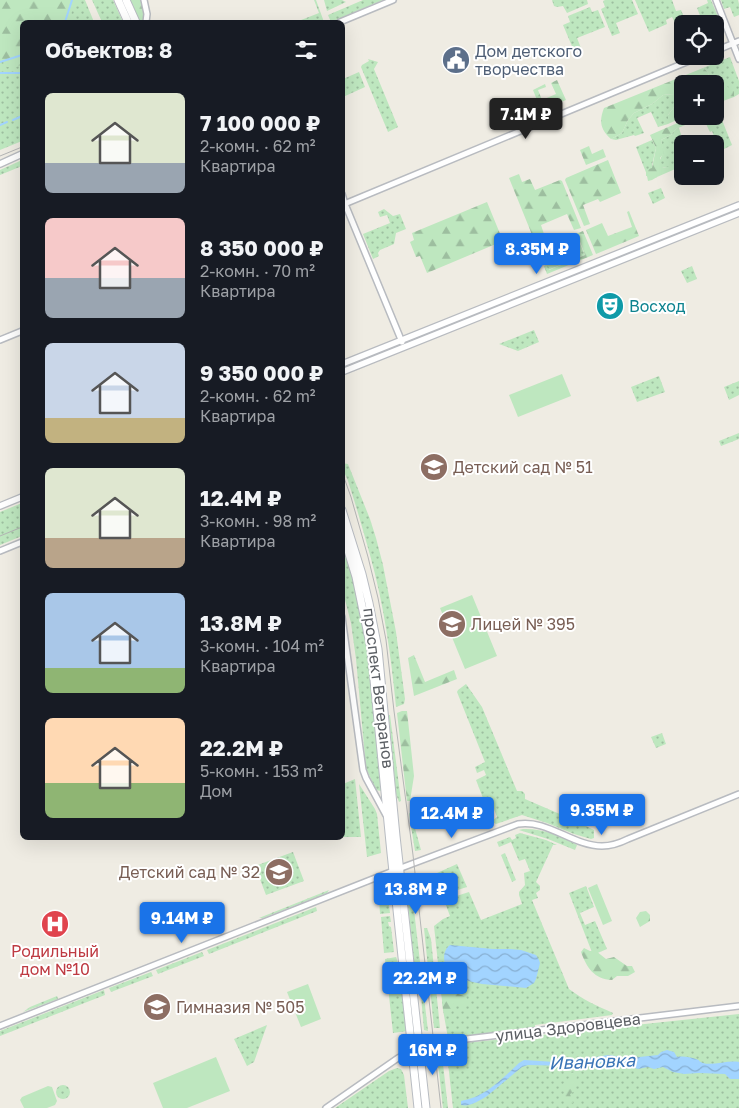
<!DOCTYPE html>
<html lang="ru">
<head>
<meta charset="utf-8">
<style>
	body { margin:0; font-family:"Golos Text",sans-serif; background:#242831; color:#f1f3f6; height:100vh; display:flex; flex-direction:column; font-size:19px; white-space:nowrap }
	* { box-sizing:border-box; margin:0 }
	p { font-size:16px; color:#9ea1a6 }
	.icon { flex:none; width:28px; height:28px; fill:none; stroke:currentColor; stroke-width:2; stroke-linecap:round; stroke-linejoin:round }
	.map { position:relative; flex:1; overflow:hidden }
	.drawer { position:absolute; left:20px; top:20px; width:325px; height:820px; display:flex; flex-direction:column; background:#171b24; border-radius:8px; box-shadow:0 5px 20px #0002 }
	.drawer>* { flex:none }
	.fabs { position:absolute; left:674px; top:15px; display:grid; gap:10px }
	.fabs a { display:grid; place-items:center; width:50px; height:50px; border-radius:8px; background:#171b24; box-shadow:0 5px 20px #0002; font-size:25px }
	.price { position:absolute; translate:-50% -42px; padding:0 11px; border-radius:5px; background:#1a73e8; color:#fff; font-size:16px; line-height:32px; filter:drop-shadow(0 1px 2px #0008) }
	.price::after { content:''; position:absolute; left:50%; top:30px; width:15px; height:11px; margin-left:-8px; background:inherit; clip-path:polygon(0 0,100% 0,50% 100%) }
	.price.current { background:#222; color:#fff }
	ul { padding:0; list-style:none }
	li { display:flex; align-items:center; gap:15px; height:125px; padding:0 25px }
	li span { display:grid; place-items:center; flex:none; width:140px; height:100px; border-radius:8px; color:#555 }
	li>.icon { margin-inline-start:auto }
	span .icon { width:60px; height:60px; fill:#fffc; stroke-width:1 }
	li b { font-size:21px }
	h2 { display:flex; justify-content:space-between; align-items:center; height:60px; padding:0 25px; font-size:21px }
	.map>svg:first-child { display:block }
	.grass { fill:url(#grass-dots) }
	.forest { fill:url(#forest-firs) }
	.pitch { fill:#bee7bf }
	.water { fill:url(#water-waves) }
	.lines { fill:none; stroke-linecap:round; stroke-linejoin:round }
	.stream { stroke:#a2d4ff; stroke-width:2 }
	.minor-casing { stroke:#b8bbc0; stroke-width:8 }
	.tertiary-casing { stroke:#b8bbc0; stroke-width:8 }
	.secondary-casing { stroke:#b8bcc2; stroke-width:9 }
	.minor { stroke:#fff; stroke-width:5 }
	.tertiary { stroke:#fff; stroke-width:5.5 }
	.secondary { stroke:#fff; stroke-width:7 }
	.tram { stroke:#b4b5b5; stroke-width:1 }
	.labels { text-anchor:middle; stroke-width:4; stroke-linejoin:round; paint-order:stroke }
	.service-label { font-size:16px; fill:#4e5e75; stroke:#fff; text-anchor:start }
	.culture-label { font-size:16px; fill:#0d838f; stroke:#fff; text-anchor:start }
	.education-label { font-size:16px; fill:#785e54; stroke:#fff; text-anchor:start }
	.street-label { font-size:16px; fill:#5b5f64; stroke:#fff }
	.health-label { font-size:16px; fill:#be3a42; stroke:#fff }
	.water-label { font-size:18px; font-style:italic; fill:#3a74b6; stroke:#fff }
</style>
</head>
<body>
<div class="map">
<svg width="739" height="1108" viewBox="0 0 739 1108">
	<defs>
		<pattern id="grass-dots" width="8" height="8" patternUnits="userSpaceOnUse" patternTransform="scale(1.25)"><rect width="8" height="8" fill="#bee7bf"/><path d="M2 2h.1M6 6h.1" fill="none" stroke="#9dbe9f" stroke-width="1.8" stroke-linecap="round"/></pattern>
		<pattern id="forest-firs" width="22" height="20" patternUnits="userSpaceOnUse" patternTransform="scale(1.25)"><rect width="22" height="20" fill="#bee7bf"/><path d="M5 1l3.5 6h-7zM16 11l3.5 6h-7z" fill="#9dbe9f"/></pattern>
		<pattern id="water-waves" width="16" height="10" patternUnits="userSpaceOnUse" patternTransform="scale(1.25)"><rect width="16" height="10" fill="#a2d4ff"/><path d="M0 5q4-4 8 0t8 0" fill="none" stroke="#87afd2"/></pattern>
	</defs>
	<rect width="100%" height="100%" fill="#efece3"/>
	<!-- grass -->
	<path class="grass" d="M0 0H85L94 22H22V141L0 150Z
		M92 0H113L123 22H102Z
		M314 0H316L324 22H296L319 13Z
		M324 0H342L346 2 327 11Z
		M363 0H383L331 22 328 15Z
		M552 0H587L588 4 567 13 563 6 557 7 554 6Z
		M605 0H632L638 14 616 23 620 33 612 36 601 9 605 7 603 1Z
		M635 0H672L676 11 681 10 687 24H682V26L678 28 672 17 666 20 667 24 649 32Z
		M707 0H711L724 31 720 33 714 18 703 23 697 8 708 3Z
		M721 0H738L739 4V15L734 17 730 7 724 9Z
		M590 7 592 12 598 10 605 27 577 38 581 48 574 51 563 25 570 22 568 16Z
		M730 57 739 81V94L734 97V91L718 87 715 89V84H709L708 72 703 68Z
		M368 59 378 62 374 69 398 127 388 132 361 67 362 65 369 61Z
		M359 72 365 87 343 97V79Z
		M674 94 678 98V102L668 115V124L658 127 651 112 637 118 644 133 635 136 634 135 616 140 611 139 622 133 628 120 634 113 652 104 663 95Z
		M715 110H718L732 145 720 151 706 116H715Z
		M679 128 684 144H682V162L675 167H667L662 168 659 162 663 153 661 140 671 135 676 129Z
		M652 140 656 148 652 165 657 177 649 180 636 147Z
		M22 160V166L0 175V170Z
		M661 188 665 198 653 204 648 193Z
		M384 209 393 216 400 214 406 229 396 233 394 244 380 250 378 253 379 256 373 259 363 234 390 223 387 215 380 217 378 212Z
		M570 236 573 241 578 239 585 255 548 270 546 265 573 254 567 239Z
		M692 266 697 279 687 283 681 271Z
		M534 330 539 342 518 351 499 344Z
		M659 376 665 392 637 402 631 387Z
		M739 381V395L729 400 724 387Z
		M739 433V439L721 446 719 441Z
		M342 463 348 464 370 519 376 538 383 565 396 632 405 699 404 704 396 707C391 655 384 605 370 555 363 530 356 505 348 481 346 475 342 470 342 463Z
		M22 503V536L0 545V512Z
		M342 547 353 579 368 645 381 791 376 790 366 768 356 659 351 623 343 592Z
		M466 684 482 707 517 791H522L525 794V799L576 821 594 830V838L591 839 574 834 547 823 522 815 496 824 494 823 493 820 497 817 492 804 486 806 476 780 486 775 484 770 477 773 475 767 485 762 457 692 458 690Z
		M389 715H390L401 801 399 802 396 794 389 718Z
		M662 733 666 744 656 748 651 737Z
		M355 779 361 837H343V784Z
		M359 784 375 809 377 814 381 853 367 857Z
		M409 813 411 814 421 850 415 851Z
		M523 829C540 828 563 836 577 845L575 850 548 839 519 830Z
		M520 833 546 840 557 845H553L536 882 540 886V890L536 893 538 898 532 900 569 989C582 999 597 1006 613 1013L612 1015 535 1025V1027L448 1038 443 1010 434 926 443 919 450 916 444 900 469 892 481 920 522 904 519 895V892L525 885 524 873 530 871 525 859 519 861 511 842 499 847 497 842 510 837 512 840 516 838 515 835Z
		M293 852 304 881 266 895 255 866Z
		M505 853 516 880 512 882 501 855Z
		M457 864 467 887 445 894 437 873Z
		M406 884H411L428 1031 424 1030 420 985 415 973Z
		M586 886 594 907 580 913 585 925 595 921 607 949 593 955 569 893Z
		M329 890 327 893 263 918H259Z
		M388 897 390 913 380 914 379 898Z
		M316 907 317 911 209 954 207 950Z
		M390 916 391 922H388L389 926 391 927 394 952 384 953 381 917Z
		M424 928H427L431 939 440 1028H434Z
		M202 952 204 956 158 974 156 970Z
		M396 957 402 974 408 1031 393 1033 385 959Z
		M151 972 153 976 111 992 109 988Z
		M104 990 105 995 0 1036V1031Z
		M57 996 58 999 23 1012 30 1007Z
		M739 1014V1108H453L446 1045Z
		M267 1025 254 1062 247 1066 234 1039Z
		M439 1058H442L443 1064 448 1108H443L438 1063V1059Z
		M397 1068 401 1069 404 1075 408 1108H335L389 1071Z
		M56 1092a7 7 0 1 1 14 0a7 7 0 1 1-14 0Z"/>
	<!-- forest -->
	<path class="forest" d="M0 0H75L69 22H22V64L17 67H7L0 58Z
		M129 0H141L144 14 143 22H138Z
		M703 68 708 72 709 84H682V111L681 112 683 117 668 124V115L678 102V98L674 94 663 95 652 104 634 113 628 120 622 133 611 139C600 129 599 121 604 108Z
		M557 80 566 100 541 110 533 90 545 84 546 87 538 90 542 100 556 94 551 83Z
		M722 83 734 91V97L715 104V89Z
		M715 111H717L723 124 722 126 720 127 715 124H713L712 131 710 132C707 127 705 122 706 116H715Z
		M691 117 692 122 676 129 671 135 661 140 664 153 660 158V162L662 165V168L667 167H675L682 162V166L657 177 652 180 648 181 647 176H646V170L652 168 656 148 650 135Z
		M589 146 592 154 603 149 606 157 586 165 580 150Z
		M608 160 621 193 600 202 598 199 583 205 590 224 584 226 565 180 566 178Z
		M519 174 522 182 530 179 535 190 560 180 562 181 581 228 574 230 567 214 541 225 545 237 535 242 509 178Z
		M487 202 503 241 427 273 420 256 416 257 410 242 414 240 412 233Z
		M629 211 639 236 596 254 586 230 602 223 608 236 632 227 627 212Z
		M583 231 593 255 547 274 544 266 546 265 549 270 585 255 579 239 573 242 570 236Z
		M414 655 425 682 454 670 457 679 414 696 408 658Z
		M402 711H407L414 776 410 801H407L397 713Z
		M646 911 650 915V921L640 927 636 918 640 912Z
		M584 948 590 951H596L606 959 614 957 627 966H632L635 972 628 976H617L612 980C594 979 587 968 581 952Z
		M441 987 466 997 467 999 466 1003 463 1005 457 1002 454 1003 451 1013 448 1014 443 1010Z
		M580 1071C576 1076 574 1085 575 1091L570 1094 573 1103 565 1101 563 1084 568 1080 571 1073Z"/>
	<!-- pitch -->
	<path class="pitch" d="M562 374 571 396 518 417 509 395Z
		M472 595 497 656 465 669 440 608Z
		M597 884 612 921 603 925 588 888Z
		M308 984 321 1019 301 1027 287 992Z
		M216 1057 230 1091 187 1108H163L153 1083Z
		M48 1086 52 1087 57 1101 55 1105 47 1108H24L20 1100 22 1097Z"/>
	<!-- water -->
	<path class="water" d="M450 945 493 949H510L521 950 536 955 539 960 540 963 536 979 534 983 526 988 482 984 463 980H455L448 976C445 965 440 953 450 945Z
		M667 1050 674 1052 677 1057C683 1056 690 1057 696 1059 702 1061 697 1061 703 1063 712 1066 728 1060 739 1062V1079H730L725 1074 699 1073 684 1074 673 1072 663 1067 654 1069 648 1067 638 1069 621 1063H595L570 1066 528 1065 522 1067 487 1096C479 1101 470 1107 461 1105V1101C485 1097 501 1080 519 1063L524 1060 555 1062 572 1061 608 1055 630 1058 658 1055 661 1052Z"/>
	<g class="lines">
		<!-- stream -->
		<path class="stream" d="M65 22 72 0
			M0 62 22 55
			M0 73H22
			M13 120 22 116
			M0 125 7 122"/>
		<defs>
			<path id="minor" d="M144 0 147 14 146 22
				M716 0 739 59
				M340 22 393 0
				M715 51 739 41
				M342 194 345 204 402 342
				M342 205 701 56
				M0 340 22 331
				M0 551 22 542
				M342 617 363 770 366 778 386 815
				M0 1026 393 871 518 824C547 819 573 846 602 846 611 846 620 843 628 839L739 794
				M326 1108 398 1058 425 1044 739 1006"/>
			<path id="tertiary" d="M0 164 22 154
				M342 364 739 205
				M342 372 739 213
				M0 506 22 497"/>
			<path id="secondary" d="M118 0 128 22
				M126 0 136 22
				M342 510 362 574 369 603 378 649 396 836 426 1108
				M342 531 356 577 371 649 391 853 418 1108"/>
		</defs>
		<!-- minor casing -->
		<use href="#minor" class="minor-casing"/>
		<!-- tertiary casing -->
		<use href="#tertiary" class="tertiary-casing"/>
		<!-- secondary casing -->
		<use href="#secondary" class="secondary-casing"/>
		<!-- minor -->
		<use href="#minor" class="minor"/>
		<!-- tertiary -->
		<use href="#tertiary" class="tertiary"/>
		<!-- secondary -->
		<use href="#secondary" class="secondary"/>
		<!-- tram -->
		<path class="tram" d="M0 156 22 147
			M342 472 351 497 368 557 378 598 386 640 394 711 413 855 441 1108
			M0 536 22 527"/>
	</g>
	<!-- icons -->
	<defs>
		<symbol id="civic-disc" viewBox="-11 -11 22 22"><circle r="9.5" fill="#5c6f8a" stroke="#fff"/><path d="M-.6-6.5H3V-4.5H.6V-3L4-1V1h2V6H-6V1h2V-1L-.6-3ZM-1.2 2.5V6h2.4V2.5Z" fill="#fff"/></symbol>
		<symbol id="theatre-disc" viewBox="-11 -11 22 22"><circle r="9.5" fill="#0f9aa8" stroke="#fff"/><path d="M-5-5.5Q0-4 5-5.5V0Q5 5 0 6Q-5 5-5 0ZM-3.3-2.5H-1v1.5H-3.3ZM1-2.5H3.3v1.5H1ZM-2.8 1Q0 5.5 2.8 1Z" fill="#fff"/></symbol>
		<symbol id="school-disc" viewBox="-11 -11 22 22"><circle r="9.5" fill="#8d6e63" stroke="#fff"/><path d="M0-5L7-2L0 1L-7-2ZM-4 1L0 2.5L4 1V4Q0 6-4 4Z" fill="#fff"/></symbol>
		<symbol id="hospital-disc" viewBox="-11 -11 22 22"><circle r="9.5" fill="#e0444e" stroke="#fff"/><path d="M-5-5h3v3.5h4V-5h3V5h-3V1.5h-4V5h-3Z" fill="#fff"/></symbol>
	</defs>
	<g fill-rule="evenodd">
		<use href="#civic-disc" x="440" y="44" width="32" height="32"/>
		<use href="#theatre-disc" x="594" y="290" width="32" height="32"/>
		<use href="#school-disc" x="418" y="451" width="32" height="32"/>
		<use href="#school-disc" x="436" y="608" width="32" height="32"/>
		<use href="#school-disc" x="263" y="856" width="32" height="32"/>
		<use href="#hospital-disc" x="39" y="908" width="32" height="32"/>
		<use href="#school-disc" x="141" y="991" width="32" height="32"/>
	</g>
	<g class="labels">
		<!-- service labels -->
		<g class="service-label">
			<text x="475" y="57">Дом детского<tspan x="475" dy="18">творчества</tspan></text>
		</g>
		<!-- culture labels -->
		<g class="culture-label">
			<text x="629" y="312">Восход</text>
		</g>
		<!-- education labels -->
		<g class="education-label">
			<text x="453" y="473">Детский сад № 51</text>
			<text x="471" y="630">Лицей № 395</text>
			<text x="260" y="878" text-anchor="end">Детский сад № 32</text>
			<text x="176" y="1013">Гимназия № 505</text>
		</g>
		<!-- street labels -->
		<g class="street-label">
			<text transform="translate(379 688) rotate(83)" y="6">проспект Ветеранов</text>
			<text transform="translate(568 1027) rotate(-7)" y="6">улица Здоровцева</text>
		</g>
		<!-- health labels -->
		<g class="health-label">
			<text x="55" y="957">Родильный<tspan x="55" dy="18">дом №10</tspan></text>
		</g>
		<!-- water labels -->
		<g class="water-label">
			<text transform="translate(592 1062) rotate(-2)" y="6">Ивановка</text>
		</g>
	</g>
</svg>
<div class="fabs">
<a><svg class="icon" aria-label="locate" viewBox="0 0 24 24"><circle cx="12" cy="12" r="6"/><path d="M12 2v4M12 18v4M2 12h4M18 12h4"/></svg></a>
<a>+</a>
<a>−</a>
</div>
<b class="price current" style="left:526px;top:140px">7.1M ₽</b>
<b class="price" style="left:537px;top:275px">8.35M ₽</b>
<b class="price" style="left:602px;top:836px">9.35M ₽</b>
<b class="price" style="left:452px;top:839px">12.4M ₽</b>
<b class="price" style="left:416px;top:915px">13.8M ₽</b>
<b class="price" style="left:182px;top:944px">9.14M ₽</b>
<b class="price" style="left:425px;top:1004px">22.2M ₽</b>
<b class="price" style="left:433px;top:1076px">16M ₽</b>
<section class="drawer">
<h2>Объектов: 8<svg class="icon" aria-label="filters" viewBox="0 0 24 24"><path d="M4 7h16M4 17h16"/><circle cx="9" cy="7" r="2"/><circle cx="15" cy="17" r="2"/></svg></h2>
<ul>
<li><span style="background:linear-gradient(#dfe7d0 70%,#9aa5b1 0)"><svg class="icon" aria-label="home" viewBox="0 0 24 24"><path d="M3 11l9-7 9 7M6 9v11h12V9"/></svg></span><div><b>7 100 000 ₽</b><p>2-комн. · 62 m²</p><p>Квартира</p></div></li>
<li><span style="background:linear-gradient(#f6c9c9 60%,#9aa5b1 0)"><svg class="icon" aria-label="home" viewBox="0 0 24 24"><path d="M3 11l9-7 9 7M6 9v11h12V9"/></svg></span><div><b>8 350 000 ₽</b><p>2-комн. · 70 m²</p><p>Квартира</p></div></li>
<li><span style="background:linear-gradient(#c9d6e8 75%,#c2b280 0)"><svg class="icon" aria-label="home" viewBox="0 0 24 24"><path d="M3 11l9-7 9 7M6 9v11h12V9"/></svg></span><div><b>9 350 000 ₽</b><p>2-комн. · 62 m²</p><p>Квартира</p></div></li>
<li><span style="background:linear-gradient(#dfe7d0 70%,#b9a48a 0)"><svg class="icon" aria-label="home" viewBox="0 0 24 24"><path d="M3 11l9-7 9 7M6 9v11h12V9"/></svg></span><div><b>12.4M ₽</b><p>3-комн. · 98 m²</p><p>Квартира</p></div></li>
<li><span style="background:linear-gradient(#a9c7e8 75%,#8fb573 0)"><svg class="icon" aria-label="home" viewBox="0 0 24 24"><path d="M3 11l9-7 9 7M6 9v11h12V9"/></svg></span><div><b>13.8M ₽</b><p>3-комн. · 104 m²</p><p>Квартира</p></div></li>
<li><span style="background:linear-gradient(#ffd9b3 65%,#8fb573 0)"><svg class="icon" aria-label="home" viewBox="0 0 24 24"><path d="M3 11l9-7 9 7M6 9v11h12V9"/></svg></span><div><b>22.2M ₽</b><p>5-комн. · 153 m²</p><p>Дом</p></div></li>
</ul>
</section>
</div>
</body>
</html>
